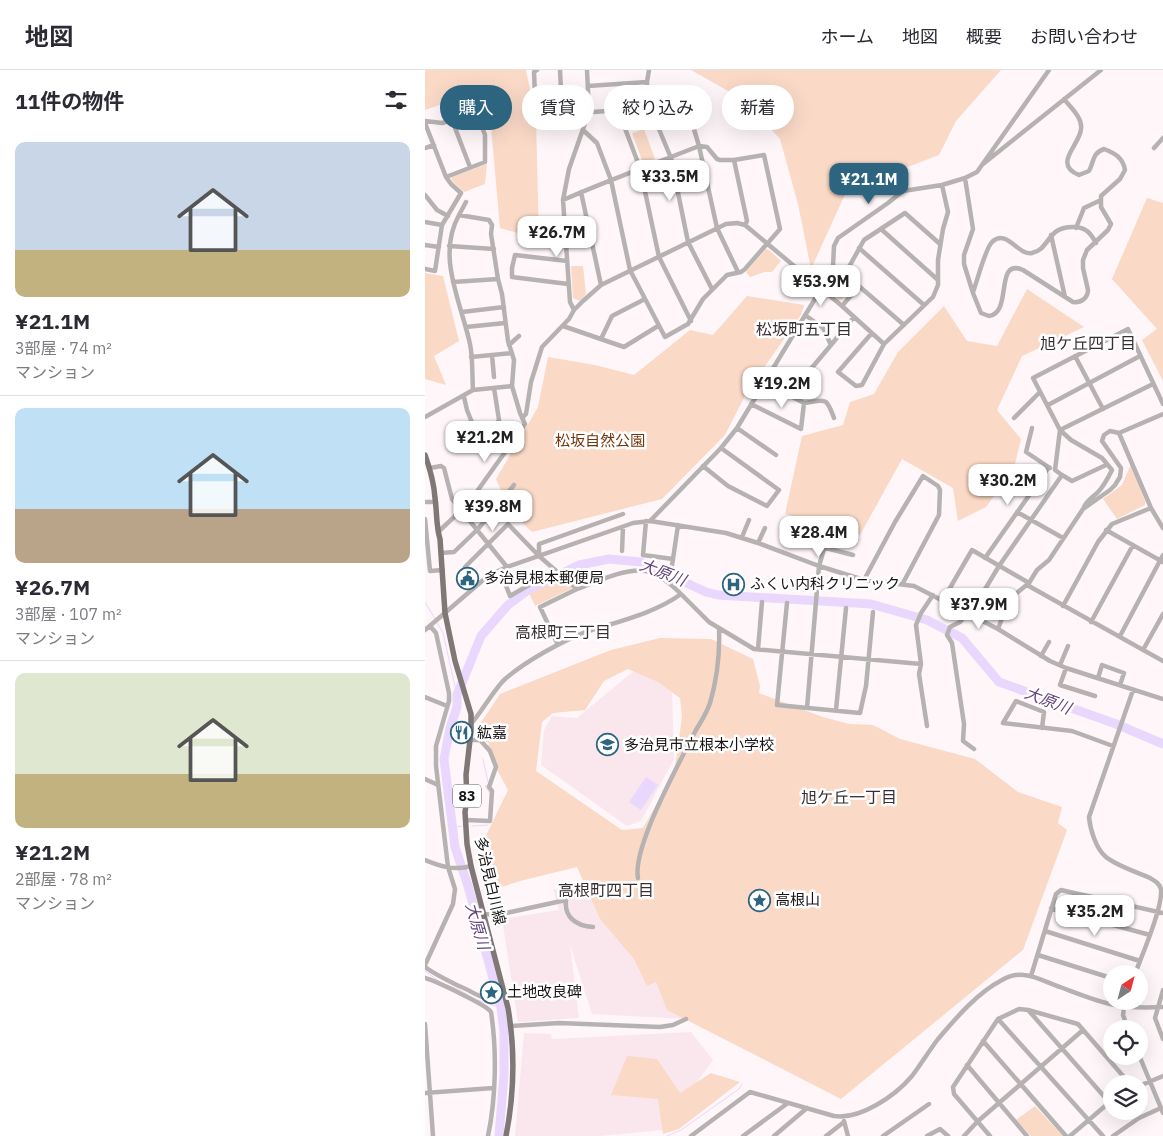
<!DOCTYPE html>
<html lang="ja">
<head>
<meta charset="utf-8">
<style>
	body { margin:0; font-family:"IBM Plex Sans","Noto Sans JP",sans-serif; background:#f7f7f7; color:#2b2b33; height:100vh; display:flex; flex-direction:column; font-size:19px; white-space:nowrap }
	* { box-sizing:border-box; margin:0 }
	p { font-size:16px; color:#7c7c81 }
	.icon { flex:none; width:28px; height:28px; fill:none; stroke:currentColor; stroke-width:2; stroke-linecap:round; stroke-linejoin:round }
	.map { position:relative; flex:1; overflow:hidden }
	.details { display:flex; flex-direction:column; background:#fff; width:425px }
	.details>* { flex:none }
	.hud { position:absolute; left:15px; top:15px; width:475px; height:45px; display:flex; gap:10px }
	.needle { width:32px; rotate:36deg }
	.fabs { position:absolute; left:678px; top:895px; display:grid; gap:10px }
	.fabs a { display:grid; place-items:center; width:45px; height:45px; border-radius:50%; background:#fff; box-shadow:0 5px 20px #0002; font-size:25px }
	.price { position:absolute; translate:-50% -42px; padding:0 11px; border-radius:10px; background:#fff; color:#222; font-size:16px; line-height:32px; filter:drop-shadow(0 1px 2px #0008) }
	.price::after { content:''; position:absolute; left:50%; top:30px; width:15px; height:11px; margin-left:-8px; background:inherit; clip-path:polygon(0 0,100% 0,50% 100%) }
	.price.active { background:#2d647f; color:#fff }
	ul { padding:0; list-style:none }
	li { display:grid; align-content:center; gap:10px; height:265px; padding:0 15px }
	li+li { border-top:1px solid #e1e1e2 }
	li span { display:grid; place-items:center; height:155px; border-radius:10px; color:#555 }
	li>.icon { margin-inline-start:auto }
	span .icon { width:90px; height:90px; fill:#fffc; stroke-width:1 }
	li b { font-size:21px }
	h2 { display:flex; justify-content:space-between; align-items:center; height:60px; padding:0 15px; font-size:21px }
	.chip { padding:0 18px; border-radius:22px; background:#fff; box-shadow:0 5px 20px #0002; font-size:18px; line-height:45px }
	.chip.active { background:#2d647f; color:#fff }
	header { display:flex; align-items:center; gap:30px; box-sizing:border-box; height:70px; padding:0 25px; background:#fff; border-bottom:1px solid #e1e1e2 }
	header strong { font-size:24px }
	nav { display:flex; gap:28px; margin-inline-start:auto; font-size:18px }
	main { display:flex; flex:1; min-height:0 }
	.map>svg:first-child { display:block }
	.built { fill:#fae7ed }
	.green { fill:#fad9c7; fill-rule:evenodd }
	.water { fill:#ead7fd }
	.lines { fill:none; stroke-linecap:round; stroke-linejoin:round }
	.stream { stroke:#ead7fd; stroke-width:1 }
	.river { stroke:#ead7fd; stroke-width:9 }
	.minor { stroke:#b7b2b2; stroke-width:4.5 }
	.major { stroke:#807877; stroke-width:5.5 }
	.labels { text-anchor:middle; stroke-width:5; stroke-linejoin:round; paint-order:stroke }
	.shield { fill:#fff; stroke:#5e5b5c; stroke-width:1 }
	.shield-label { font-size:14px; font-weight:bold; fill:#191516 }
	.park-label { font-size:15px; fill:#72360d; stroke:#fff }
	.poi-label { font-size:15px; fill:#191516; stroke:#fff; text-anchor:start }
	.street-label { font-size:15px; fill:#191516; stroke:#fff }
	.neighbourhood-label { font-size:16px; fill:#372f31; stroke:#fff }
	.water-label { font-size:16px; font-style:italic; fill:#64447e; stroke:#fff }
</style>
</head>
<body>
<header>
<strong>地図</strong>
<nav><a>ホーム</a><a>地図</a><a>概要</a><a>お問い合わせ</a></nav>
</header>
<main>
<section class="details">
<h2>11件の物件<svg class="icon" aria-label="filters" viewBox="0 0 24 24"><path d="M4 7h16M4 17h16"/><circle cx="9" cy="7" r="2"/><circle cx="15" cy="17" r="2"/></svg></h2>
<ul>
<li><span style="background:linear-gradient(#c9d6e8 70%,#c2b280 0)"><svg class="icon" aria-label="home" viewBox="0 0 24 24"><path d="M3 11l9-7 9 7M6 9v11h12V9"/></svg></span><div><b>¥21.1M</b><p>3部屋 · 74 m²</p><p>マンション</p></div></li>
<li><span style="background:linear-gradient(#bfe0f5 65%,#b9a48a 0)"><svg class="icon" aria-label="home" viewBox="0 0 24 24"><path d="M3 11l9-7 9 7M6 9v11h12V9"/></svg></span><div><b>¥26.7M</b><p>3部屋 · 107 m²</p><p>マンション</p></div></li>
<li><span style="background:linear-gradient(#dfe7d0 65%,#c2b280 0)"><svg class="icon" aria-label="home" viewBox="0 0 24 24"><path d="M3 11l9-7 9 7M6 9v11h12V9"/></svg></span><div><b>¥21.2M</b><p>2部屋 · 78 m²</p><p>マンション</p></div></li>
</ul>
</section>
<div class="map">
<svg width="738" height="1066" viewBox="0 0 738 1066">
	<rect width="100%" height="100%" fill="#fef6f8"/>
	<!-- built -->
	<path class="built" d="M211 599 247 620 249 689 216 751 202 756 116 695 119 660 127 646 152 648Z
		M128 819 164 825 261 949 167 944 145 875 154 948 93 952 77 849 134 840Z
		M266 962 288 990 238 1060 175 1066H90L99 963 126 964 127 969Z"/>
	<!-- green -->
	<path class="green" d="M0 0H101L111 50 114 169 75 158 66 57 76 50 58 20 0 40Z
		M266 0H576L531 51 514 85 422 120 386 199 373 134 355 69 319 30Z
		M219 59 230 89 218 93 207 63Z
		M62 94 60 114 39 122 26 110 27 107Z
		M722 128 738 133V311L717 270 732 259 687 209Z
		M341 179 344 180 356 191 347 202H340L325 207 321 202Z
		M146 196H158L161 224 155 231 148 228Z
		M0 203 18 206 34 271 9 286 21 315 0 309Z
		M409 203H413L428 216 417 229 414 230 402 216Z
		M602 219 659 257 597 286 572 340 596 369 589 398 561 437 533 451 528 418 477 389 435 465 360 444 377 366 418 355 425 332 449 324 473 282 519 236 542 271 572 276Z
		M322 226 379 235 376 245 323 320 300 365 237 429 107 462 86 442 71 409 113 337 123 287 170 295 209 305 265 260 288 265Z
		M706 394 720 431V435L692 449 678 429 697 415Z
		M135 507 148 518 110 536 104 523Z
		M235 568 286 569 328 589 335 616 334 623 398 647 424 654 448 655 475 669 550 689 593 722 637 737 633 753 642 760 598 880 416 1029 242 940 231 912 222 916 209 889 175 849 152 797 95 811 67 820 57 774 83 720 61 679 64 674 51 660 75 624 186 580ZM203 599 233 612 255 628 257 647 249 704 218 758 197 760 111 701 117 652 128 643 160 640 179 611Z
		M202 986 232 989 255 1023 286 1003 315 1012 254 1059 238 1064 233 1029 186 1025Z
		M610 1036 638 1066H606L591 1050Z"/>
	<!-- water -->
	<path class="water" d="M221 707 233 715 216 740 204 732Z"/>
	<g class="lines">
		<!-- stream -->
		<path class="stream" d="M0 532 10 549
			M12 552 18 563 32 625
			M58 689 63 712
			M63 715 60 716 65 723
			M47 756 63 755
			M28 758 37 756
			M0 901 14 911
			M22 915 35 920 43 925
			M53 930 76 938
			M242 1066 256 1060 314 1019 317 1014"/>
		<!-- river -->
		<path class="river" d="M74 1066 79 1004V961L76 938 43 816 30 777 19 689 25 658 32 637V625L56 566 83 535 103 520 154 495 184 489 216 492 281 522 293 525 446 534 502 550 537 568 574 612 691 654 738 674"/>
		<!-- minor -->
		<path class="minor" d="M112 0 109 2 110 25 137 41 168 42 223 38 257 19 274 76 292 158 313 202
			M135 0 137 41
			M224 0 222 12 223 38 231 52 246 88 263 172 287 219
			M163 16 222 12
			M193 40 215 98 234 187 266 251
			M27 50 45 97
			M0 51 17 53 52 44 60 65V92L21 107
			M0 53 21 107 26 114 36 123 17 155 10 201 0 199
			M0 78 9 75
			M729 78 738 68
			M309 90 322 151 320 155
			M558 94 676 0
			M540 108 548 159 539 185V194L548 223 556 243 564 246C588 243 569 187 598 200L648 232C656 233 663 228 663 220L658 198V190L662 180 683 160 686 154 676 137V126L695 109 700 100C698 88 690 83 679 79 667 83 669 92 664 101L654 105C627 94 655 75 656 59 658 48 645 37 639 29
			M156 122 176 215
			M0 125 12 140 23 146
			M138 130C183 110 229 94 274 76L282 77 292 89 295 90H309L339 85 355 159 320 199 316 202 302 205 278 229 263 254 240 267 205 200 186 110 172 73 158 60
			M34 145 41 132
			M0 152 17 155
			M651 158 659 138 676 130
			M456 159 513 210
			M626 165 640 227
			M0 175 14 177
			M24 176 69 179
			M434 178 499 235
			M142 191 90 185 87 198V207L143 214
			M28 212 73 209
			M548 222C552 212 560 179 567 172 582 158 593 186 607 183 626 179 621 155 651 157 662 158 666 164 671 173
			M417 236 434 216
			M149 240 145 232 138 130 144 99 164 42 162 0
			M37 242 79 237
			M479 255 420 204 439 170 480 143 515 174
			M138 256 199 277 233 256
			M41 257 80 253
			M446 264 413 302 431 316 437 315 459 274 508 227 513 215V190L518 159 523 142 517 115
			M176 269 187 246 220 229
			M84 275 94 266
			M406 275 428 248
			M67 285 69 307
			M650 286 678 339
			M46 287 87 283
			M364 325 406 275 398 258 380 245
			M39 327 42 340 54 370 58 371 74 350 69 318
			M379 333C401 330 401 326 409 348
			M326 334 376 359 379 333 339 312
			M623 335 715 286
			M0 347 48 320 87 316
			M97 348 101 344 106 312 117 277 144 249 149 240 158 231 176 215 301 154 312 153 320 155 417 236 459 274
			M589 348 615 322
			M312 358 351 385
			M607 358 601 382 625 398
			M278 396 303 416 342 436 354 420 296 378
			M5 398 16 396 19 398 27 429 82 497
			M637 405 647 411 681 395
			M0 432H11
			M659 437C662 430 668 427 673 422 679 416 683 408 687 400L677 388 646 370 635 360 728 314
			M726 438 738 458
			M592 442 638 468
			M0 449 5 501 18 500
			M221 451 218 485 248 489 253 455
			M225 451 296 378 312 358 402 209 408 196 409 176 413 168 463 133 478 121 517 115 540 108 552 102 624 0
			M681 460 738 492
			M13 462 43 434 100 354 95 343 87 316 89 290 83 271 77 224 73 209 66 164 67 155 64 150 34 145C11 186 36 232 45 274 48 288 47 305 48 320
			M317 467 324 450
			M366 469 428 485
			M333 473 340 458
			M197 481 198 457
			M16 483 29 482 53 459 89 415
			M114 486V474L198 444
			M560 488 624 397
			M75 500 85 526 130 500
			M246 501 248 489
			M439 510 470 452 498 406 513 416 515 420 514 445 478 513
			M51 515 40 497 83 454 114 486 152 519 115 537 133 575
			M602 515 738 591
			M152 519C171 512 200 498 220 501 233 503 247 515 256 524
			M518 530 547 480 604 513
			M362 533 352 635 435 643 441 616 448 542
			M638 536 673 472 687 454 726 438 694 363
			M542 543 535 552 525 557 522 565 527 573 539 654 538 671 549 679
			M545 544 574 496 637 405 630 400 635 360 608 308 703 259 738 334
			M666 552 708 475
			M573 559 582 535 587 527 604 513 612 500 624 490 658 439 685 420 690 415 695 407 696 398 677 371 679 365 685 361 694 363 738 344
			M0 560 64 505 82 497 191 459 208 453 225 451 301 463 333 473 394 496 439 510 489 516 573 559 625 591 641 598 738 629
			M695 566 738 485
			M333 579 337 532
			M718 580 738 544
			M616 586 624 572
			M496 594 494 604 502 656
			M635 595 643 576
			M641 598 635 615 670 626
			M673 608 677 595 699 603 695 615
			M708 620 664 747C665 759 671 779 681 787 690 795 714 803 725 808 730 811 734 813 736 819 738 837 717 885 710 904
			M0 627 22 636
			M382 638 394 496 399 479
			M411 640 421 538
			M46 654C57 641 67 623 78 611 97 593 140 569 164 561 195 551 230 543 256 524L284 552 329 579 496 594 491 555 496 543 508 525
			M617 658 619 642 591 631 578 653 647 661 688 676
			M0 709 13 715
			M41 750 65 751 67 721 64 717 71 697 65 681 55 670H45
			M0 790C15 796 30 801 46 796
			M213 808C207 777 256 690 271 660 276 652 282 642 285 633 292 609 295 583 294 558
			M626 838 725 865
			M59 844 72 845 141 830C139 847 151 856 168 857
			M620 861 715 891
			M613 885 686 908
			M0 895 28 834 30 819 23 797 11 696V676L24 631V623L11 563 5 556
			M0 897C11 905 22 910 34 916 45 920 51 926 63 929
			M606 906 631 824 636 820 738 843
			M0 908C10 911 62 935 66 942 72 981 71 1028 63 1066
			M738 920 730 948 738 969
			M700 931 698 945 703 959
			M604 941 684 1032
			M573 949 678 1066
			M0 954 8 1066
			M86 956 134 953 235 957 248 955 261 949
			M558 971 641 1066
			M714 985 738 1043
			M542 995 602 1066
			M714 1016 738 1006
			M0 1023 68 1018
			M419 1051 423 1066
			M266 1066 325 1022 409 1046C435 1050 470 1026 487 1006 496 994 504 981 513 969 531 948 552 923 577 910 584 906 591 904 599 905 611 906 623 913 635 917 651 923 668 930 685 934 703 938 720 938 738 937
			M318 1066 363 1033
			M349 1066 382 1038
			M401 1066 419 1052
			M458 1066 504 1034
			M502 1066 515 1059 523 1066
			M539 1066 552 1052 658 960
			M565 1066 529 1024 528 1017 573 949 594 939 603 940 653 954 705 1014
			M645 1066 686 1031
			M688 1066 714 1048 736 1038"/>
		<!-- major -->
		<path class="major" d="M0 385C5 399 9 413 10 428 12 442 11 456 15 469L20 543 30 591 46 644V661L41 705 42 729 40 742 42 774 46 796 83 938C90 979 89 1025 81 1066"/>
	</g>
	<!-- icons -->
	<defs>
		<symbol id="civic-ring" viewBox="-11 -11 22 22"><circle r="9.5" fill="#fff" stroke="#2d647f" stroke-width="1.5"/><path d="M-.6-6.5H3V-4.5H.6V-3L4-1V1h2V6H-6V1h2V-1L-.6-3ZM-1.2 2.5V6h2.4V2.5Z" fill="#2d647f"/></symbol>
		<symbol id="hospital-ring" viewBox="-11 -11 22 22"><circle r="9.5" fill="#fff" stroke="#2d647f" stroke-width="1.5"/><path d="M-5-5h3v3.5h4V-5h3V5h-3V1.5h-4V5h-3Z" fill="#2d647f"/></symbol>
		<symbol id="restaurant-ring" viewBox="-11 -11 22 22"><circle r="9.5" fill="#fff" stroke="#2d647f" stroke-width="1.5"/><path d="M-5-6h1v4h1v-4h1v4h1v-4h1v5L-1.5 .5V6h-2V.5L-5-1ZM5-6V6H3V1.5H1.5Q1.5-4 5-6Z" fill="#2d647f"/></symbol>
		<symbol id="school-ring" viewBox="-11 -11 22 22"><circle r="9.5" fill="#fff" stroke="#2d647f" stroke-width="1.5"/><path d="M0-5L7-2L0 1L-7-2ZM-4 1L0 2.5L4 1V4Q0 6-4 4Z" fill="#2d647f"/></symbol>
		<symbol id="sight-ring" viewBox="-11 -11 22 22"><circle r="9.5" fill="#fff" stroke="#2d647f" stroke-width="1.5"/><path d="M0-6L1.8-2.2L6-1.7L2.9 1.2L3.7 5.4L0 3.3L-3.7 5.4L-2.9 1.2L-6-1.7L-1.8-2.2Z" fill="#2d647f"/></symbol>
	</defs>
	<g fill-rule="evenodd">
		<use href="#civic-ring" x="30" y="496" width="25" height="25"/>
		<use href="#hospital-ring" x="296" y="502" width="25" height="25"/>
		<use href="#restaurant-ring" x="24" y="650" width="25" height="25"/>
		<use href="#school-ring" x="170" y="662" width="25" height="25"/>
		<use href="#sight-ring" x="322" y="818" width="25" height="25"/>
		<use href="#sight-ring" x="54" y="910" width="25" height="25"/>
	</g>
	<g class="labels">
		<!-- shield labels -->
		<rect class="shield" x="28" y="714.5" width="28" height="23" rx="4"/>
		<g class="shield-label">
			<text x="42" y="731">83</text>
		</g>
		<!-- park labels -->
		<g class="park-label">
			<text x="175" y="376">松坂自然公園</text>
		</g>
		<!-- poi labels -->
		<g class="poi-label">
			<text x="59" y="513">多治見根本郵便局</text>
			<text x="325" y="519">ふくい内科クリニック</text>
			<text x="52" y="668">紘嘉</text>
			<text x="199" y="680">多治見市立根本小学校</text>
			<text x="350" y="835">高根山</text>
			<text x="82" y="927">土地改良碑</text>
		</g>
		<!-- street labels -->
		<g class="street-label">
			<text transform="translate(65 811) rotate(77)" y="5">多治見白川線</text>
		</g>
		<!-- neighbourhood labels -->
		<g class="neighbourhood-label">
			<text x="379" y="265">松坂町五丁目</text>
			<text x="663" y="279">旭ケ丘四丁目</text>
			<text x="138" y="568">高根町三丁目</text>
			<text x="424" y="733">旭ケ丘一丁目</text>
			<text x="181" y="826">高根町四丁目</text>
		</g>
		<!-- water labels -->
		<g class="water-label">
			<text transform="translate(238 502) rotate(21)" y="6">大原川</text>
			<text transform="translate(623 630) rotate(21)" y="6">大原川</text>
			<text transform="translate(53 856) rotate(74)" y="6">大原川</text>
		</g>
	</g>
</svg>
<div class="fabs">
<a><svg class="needle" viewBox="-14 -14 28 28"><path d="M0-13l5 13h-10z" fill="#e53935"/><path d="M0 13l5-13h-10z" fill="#7c7c81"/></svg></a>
<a><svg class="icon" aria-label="locate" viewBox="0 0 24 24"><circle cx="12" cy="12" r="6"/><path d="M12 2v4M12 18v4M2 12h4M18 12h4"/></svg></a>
<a><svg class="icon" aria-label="layers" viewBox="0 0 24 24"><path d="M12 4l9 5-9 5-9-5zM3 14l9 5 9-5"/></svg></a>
</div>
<b class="price" style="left:245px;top:132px">¥33.5M</b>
<b class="price active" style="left:444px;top:135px">¥21.1M</b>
<b class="price" style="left:132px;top:188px">¥26.7M</b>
<b class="price" style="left:396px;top:237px">¥53.9M</b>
<b class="price" style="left:357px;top:339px">¥19.2M</b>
<b class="price" style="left:60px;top:393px">¥21.2M</b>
<b class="price" style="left:583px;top:436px">¥30.2M</b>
<b class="price" style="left:68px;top:462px">¥39.8M</b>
<b class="price" style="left:394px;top:488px">¥28.4M</b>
<b class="price" style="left:554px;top:560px">¥37.9M</b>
<b class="price" style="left:670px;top:867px">¥35.2M</b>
<div class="hud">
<a class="chip active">購入</a>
<a class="chip">賃貸</a>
<a class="chip">絞り込み</a>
<a class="chip">新着</a>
</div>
</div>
</main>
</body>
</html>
